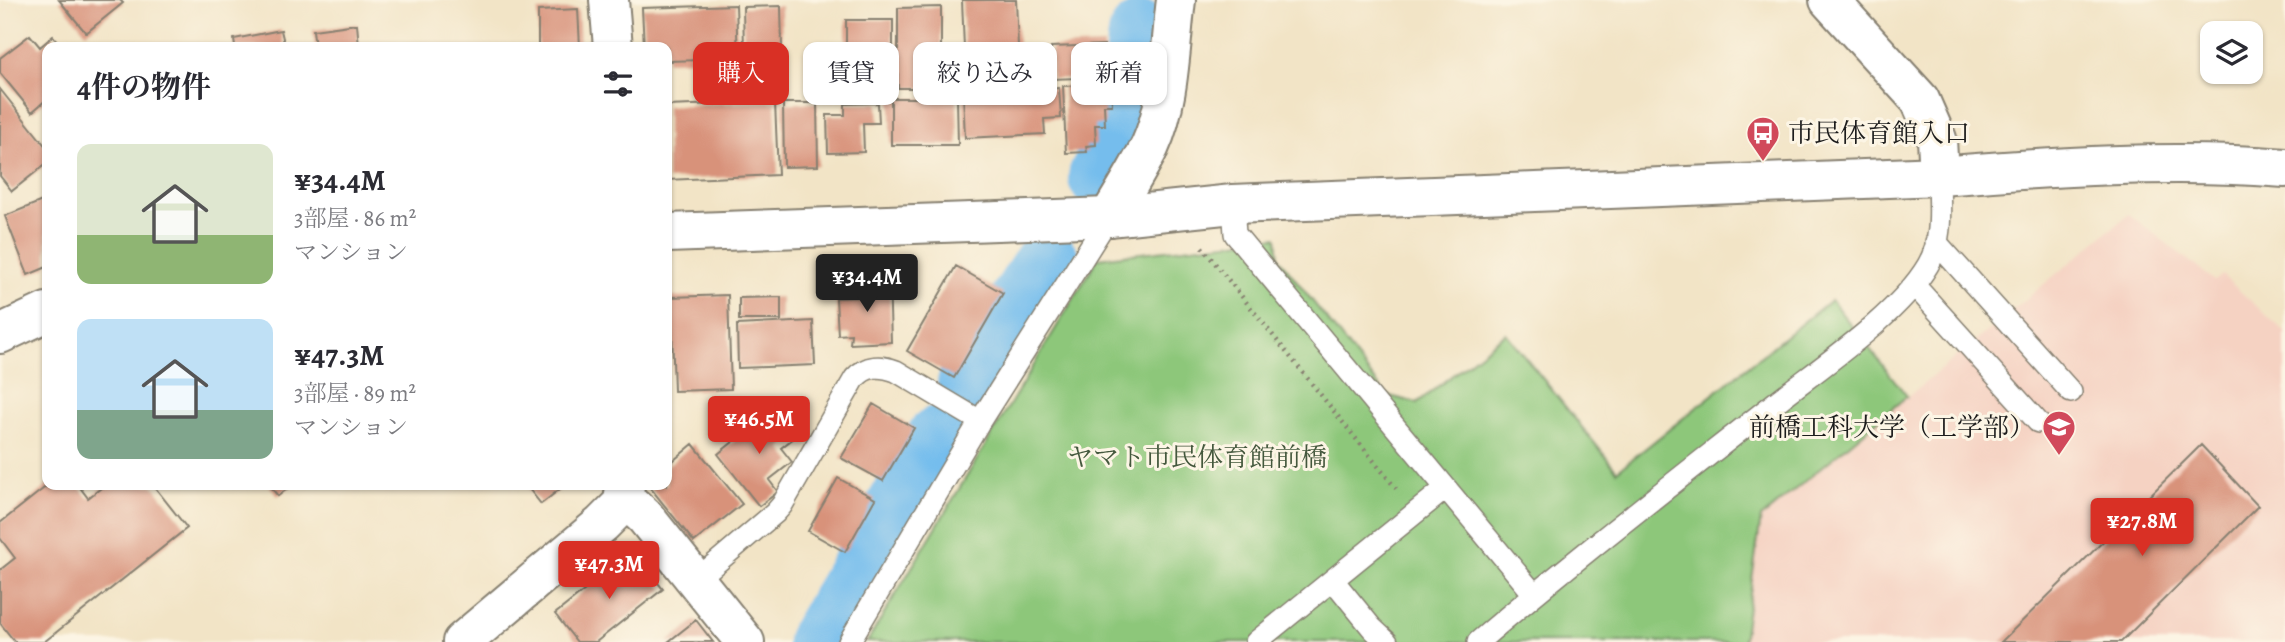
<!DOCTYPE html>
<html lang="ja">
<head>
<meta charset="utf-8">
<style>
	body { margin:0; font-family:Alegreya,"Noto Serif JP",serif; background:#f7f7f7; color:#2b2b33; height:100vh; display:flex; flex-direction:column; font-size:26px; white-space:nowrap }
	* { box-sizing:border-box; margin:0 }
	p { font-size:23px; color:#7c7c81 }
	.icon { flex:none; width:38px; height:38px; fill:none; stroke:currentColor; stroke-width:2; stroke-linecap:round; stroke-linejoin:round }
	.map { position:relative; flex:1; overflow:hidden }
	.sheet { position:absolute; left:42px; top:42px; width:630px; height:448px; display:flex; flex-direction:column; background:#fff; border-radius:14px; box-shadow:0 2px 5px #0004 }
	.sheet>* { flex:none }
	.top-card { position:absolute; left:693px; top:42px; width:665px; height:63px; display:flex; gap:14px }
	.controls { position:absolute; left:2200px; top:21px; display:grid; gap:14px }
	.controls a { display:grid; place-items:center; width:63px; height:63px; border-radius:14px; background:#fff; box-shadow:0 2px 5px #0004; font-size:35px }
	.price { position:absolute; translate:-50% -60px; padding:0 16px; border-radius:7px; background:#d93025; color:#fff; font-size:23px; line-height:46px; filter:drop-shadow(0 2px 4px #0008) }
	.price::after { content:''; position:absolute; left:50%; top:42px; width:21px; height:16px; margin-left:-10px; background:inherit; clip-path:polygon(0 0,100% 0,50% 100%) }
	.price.selected { background:#222; color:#fff }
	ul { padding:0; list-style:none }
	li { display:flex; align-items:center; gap:21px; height:175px; padding:0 35px }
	li span { display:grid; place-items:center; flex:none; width:196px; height:140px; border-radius:14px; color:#555 }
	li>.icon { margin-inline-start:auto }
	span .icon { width:84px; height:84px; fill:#fffc; stroke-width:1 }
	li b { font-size:30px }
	h2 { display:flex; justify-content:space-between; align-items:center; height:84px; padding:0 35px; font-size:30px }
	.tag { padding:0 24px; border-radius:14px; background:#fff; box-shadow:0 2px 5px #0004; font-size:24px; line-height:63px }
	.tag.selected { background:#d93025; color:#fff }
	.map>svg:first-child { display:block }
	.built { fill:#f5d2c2 }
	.green { fill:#8dc77a; stroke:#54724b; stroke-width:2 }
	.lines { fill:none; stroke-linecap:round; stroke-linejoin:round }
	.river { stroke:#75bded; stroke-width:68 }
	.building { fill:#d8927a }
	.service-casing { stroke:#878071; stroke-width:24 }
	.minor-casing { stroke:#878071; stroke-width:42 }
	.tertiary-casing { stroke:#878071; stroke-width:42 }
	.path { stroke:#878071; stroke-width:4.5; stroke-dasharray:2 5; stroke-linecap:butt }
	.service { stroke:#fff; stroke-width:21 }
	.minor { stroke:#fff; stroke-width:38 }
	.tertiary { stroke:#fff; stroke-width:38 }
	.labels { text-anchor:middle; stroke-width:6; stroke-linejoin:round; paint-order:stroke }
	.poi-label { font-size:26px; fill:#1c1c1c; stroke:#fcf5e5; text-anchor:start }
	.park-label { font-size:26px; fill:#44583d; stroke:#fcf5e5 }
</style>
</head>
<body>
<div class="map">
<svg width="2285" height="642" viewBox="0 0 2285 642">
	<rect width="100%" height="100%" fill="#fcf5e5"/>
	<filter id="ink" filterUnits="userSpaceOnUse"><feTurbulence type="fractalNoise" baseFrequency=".0143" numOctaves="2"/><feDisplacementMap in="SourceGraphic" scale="14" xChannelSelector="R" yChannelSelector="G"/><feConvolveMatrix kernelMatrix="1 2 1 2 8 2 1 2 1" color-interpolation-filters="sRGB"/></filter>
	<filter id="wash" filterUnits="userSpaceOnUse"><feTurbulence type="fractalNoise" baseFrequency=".00686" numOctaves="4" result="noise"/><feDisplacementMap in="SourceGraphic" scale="28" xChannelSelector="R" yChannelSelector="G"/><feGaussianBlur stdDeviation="1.57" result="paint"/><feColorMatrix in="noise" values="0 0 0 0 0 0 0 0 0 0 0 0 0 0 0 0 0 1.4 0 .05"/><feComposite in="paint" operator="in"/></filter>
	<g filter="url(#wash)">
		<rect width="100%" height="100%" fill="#f2e4c6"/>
		<!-- built -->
		<path class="built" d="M2129 214 2215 281 2222 275 2285 332V642H1743L1761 518Z"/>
		<!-- green -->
		<path class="green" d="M1277 237 1279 258 1386 395 1417 403 1506 333 1617 471 1831 300 1907 396 1761 518 1743 642H867L1098 258Z"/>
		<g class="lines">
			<!-- river -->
			<path class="river" d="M1102 177 1130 123 1142 35
				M971 384 1047 264
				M821 642 940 439"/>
		</g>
		<g id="blocks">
			<!-- building -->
			<path class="building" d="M59 0H120L123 3 86 33Z
				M962 0H1016L1019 70 965 72Z
				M736 5 738 59 667 61V47H644L642 8Z
				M781 6 783 89 745 91 743 7Z
				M941 7V88H898V8Z
				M578 9 580 47H538V11Z
				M846 20H893V90H846Z
				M357 24 359 47H315L313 30Z
				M281 30 285 47H235L234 39Z
				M30 35 40 47 53 36 62 47H47V99L32 112 0 73V58Z
				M1104 45 1105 77 1052 79 1051 47Z
				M1111 84 1112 105H1104L1105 125H1095L1096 145 1086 146 1087 152 1066 153 1063 86Z
				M1059 88 1061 118 1044 119 1045 134 965 138 963 92Z
				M0 89 47 148V163L12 191 0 176Z
				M891 98H957L958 145H891Z
				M775 102 778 175 667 180V106Z
				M783 103H817L818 166 784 167Z
				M878 103 879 123H863L864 152 828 153 827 115H845V104Z
				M47 199V267L28 275 5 216Z
				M956 266 1003 293 954 378 907 351Z
				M889 277 891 342 850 344 851 334 838 335 836 298 865 297 864 278Z
				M728 295 731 389 674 391 671 297Z
				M781 297V320H739V298Z
				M813 321 815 365 738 368 737 325Z
				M873 404 914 428 883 481 841 458Z
				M773 410 795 437 781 448 792 462 769 480 778 492 759 506 718 454Z
				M693 444 742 504 694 542 648 485H667V466Z
				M2201 445 2258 506 2121 642H2001Z
				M838 478 875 499 845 552 808 531Z
				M48 485H78L88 498 105 485H153L187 528 44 642H15L0 623V570L15 558 0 538V523Z
				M269 485H292L278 496Z
				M526 485H565L541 504Z
				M633 552 663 589 596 642H577L555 614Z
				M696 620 713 642H668Z"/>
		</g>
	</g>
	<g filter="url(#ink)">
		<use href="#blocks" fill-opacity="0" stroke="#878071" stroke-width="2"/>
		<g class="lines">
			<defs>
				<path id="service" d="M1233 204 1235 234 1534 594
					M1936 242 2071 392
					M1915 286 2038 422
					M696 580 775 513 782 505 855 378C867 365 880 365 896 371L980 421
					M1333 580 1372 628 1387 642
					M849 642 980 421 1109 217
					M1256 642 1446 488
					M1478 642C1576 558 1679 479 1780 399 1825 364 1900 313 1928 265 1944 238 1939 206 1939 176"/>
				<path id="minor" d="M609 0 613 47
					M1829 0 1920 100 1937 139 1939 176
					M1109 217C1123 194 1138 170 1150 146 1170 102 1170 47 1176 0
					M623 503 634 507 645 517 745 642
					M462 642 602 524 623 503 625 485"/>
				<path id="tertiary" d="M667 233 1109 217 1233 204 1939 176C2050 167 2173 159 2285 168
					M0 334 47 312"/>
			</defs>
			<!-- service casing -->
			<use href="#service" class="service-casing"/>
			<!-- minor casing -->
			<use href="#minor" class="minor-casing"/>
			<!-- tertiary casing -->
			<use href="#tertiary" class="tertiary-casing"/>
			<!-- path -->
			<path class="path" d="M1202 247 1398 491"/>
			<!-- service -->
			<use href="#service" class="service"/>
			<!-- minor -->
			<use href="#minor" class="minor"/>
			<!-- tertiary -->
			<use href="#tertiary" class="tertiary"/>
		</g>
	</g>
	<!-- icons -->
	<defs>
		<symbol id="bus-pin" viewBox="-11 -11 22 30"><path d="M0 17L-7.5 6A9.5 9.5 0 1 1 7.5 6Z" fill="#d1495b" stroke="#fcf5e5"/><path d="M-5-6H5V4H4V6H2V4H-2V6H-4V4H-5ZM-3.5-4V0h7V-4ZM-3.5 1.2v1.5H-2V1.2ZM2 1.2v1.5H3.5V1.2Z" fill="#fff"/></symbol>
		<symbol id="university-pin" viewBox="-11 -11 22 30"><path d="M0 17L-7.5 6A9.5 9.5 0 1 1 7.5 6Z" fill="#d1495b" stroke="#fcf5e5"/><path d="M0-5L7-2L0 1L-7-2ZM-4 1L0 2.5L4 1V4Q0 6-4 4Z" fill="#fff"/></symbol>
	</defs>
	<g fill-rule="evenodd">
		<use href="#bus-pin" x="1744" y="114" width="38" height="52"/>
		<use href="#university-pin" x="2040" y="408" width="38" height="52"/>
	</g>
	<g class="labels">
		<!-- poi labels -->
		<g class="poi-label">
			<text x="1788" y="142">市民体育館入口</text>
			<text x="2035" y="436" text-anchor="end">前橋工科大学（工学部）</text>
		</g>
		<!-- park labels -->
		<g class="park-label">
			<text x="1197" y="466">ヤマト市民体育館前橋</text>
		</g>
	</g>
</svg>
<div class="controls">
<a><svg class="icon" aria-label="layers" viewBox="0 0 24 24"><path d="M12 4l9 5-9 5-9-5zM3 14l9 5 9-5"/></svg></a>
</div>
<b class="price selected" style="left:867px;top:314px">¥34.4M</b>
<b class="price" style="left:759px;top:456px">¥46.5M</b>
<b class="price" style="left:2142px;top:558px">¥27.8M</b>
<b class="price" style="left:609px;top:601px">¥47.3M</b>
<div class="top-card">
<a class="tag selected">購入</a>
<a class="tag">賃貸</a>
<a class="tag">絞り込み</a>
<a class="tag">新着</a>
</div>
<section class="sheet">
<h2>4件の物件<svg class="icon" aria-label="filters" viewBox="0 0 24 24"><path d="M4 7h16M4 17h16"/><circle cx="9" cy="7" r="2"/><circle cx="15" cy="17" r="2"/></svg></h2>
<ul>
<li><span style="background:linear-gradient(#dfe7d0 65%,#8fb573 0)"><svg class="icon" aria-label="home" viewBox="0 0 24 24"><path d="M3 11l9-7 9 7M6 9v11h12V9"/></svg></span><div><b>¥34.4M</b><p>3部屋 · 86 m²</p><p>マンション</p></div></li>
<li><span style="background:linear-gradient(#bfe0f5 65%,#7fa58c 0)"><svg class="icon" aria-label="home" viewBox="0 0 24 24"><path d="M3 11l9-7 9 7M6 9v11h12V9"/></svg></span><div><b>¥47.3M</b><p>3部屋 · 89 m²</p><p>マンション</p></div></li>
</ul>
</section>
</div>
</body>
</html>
